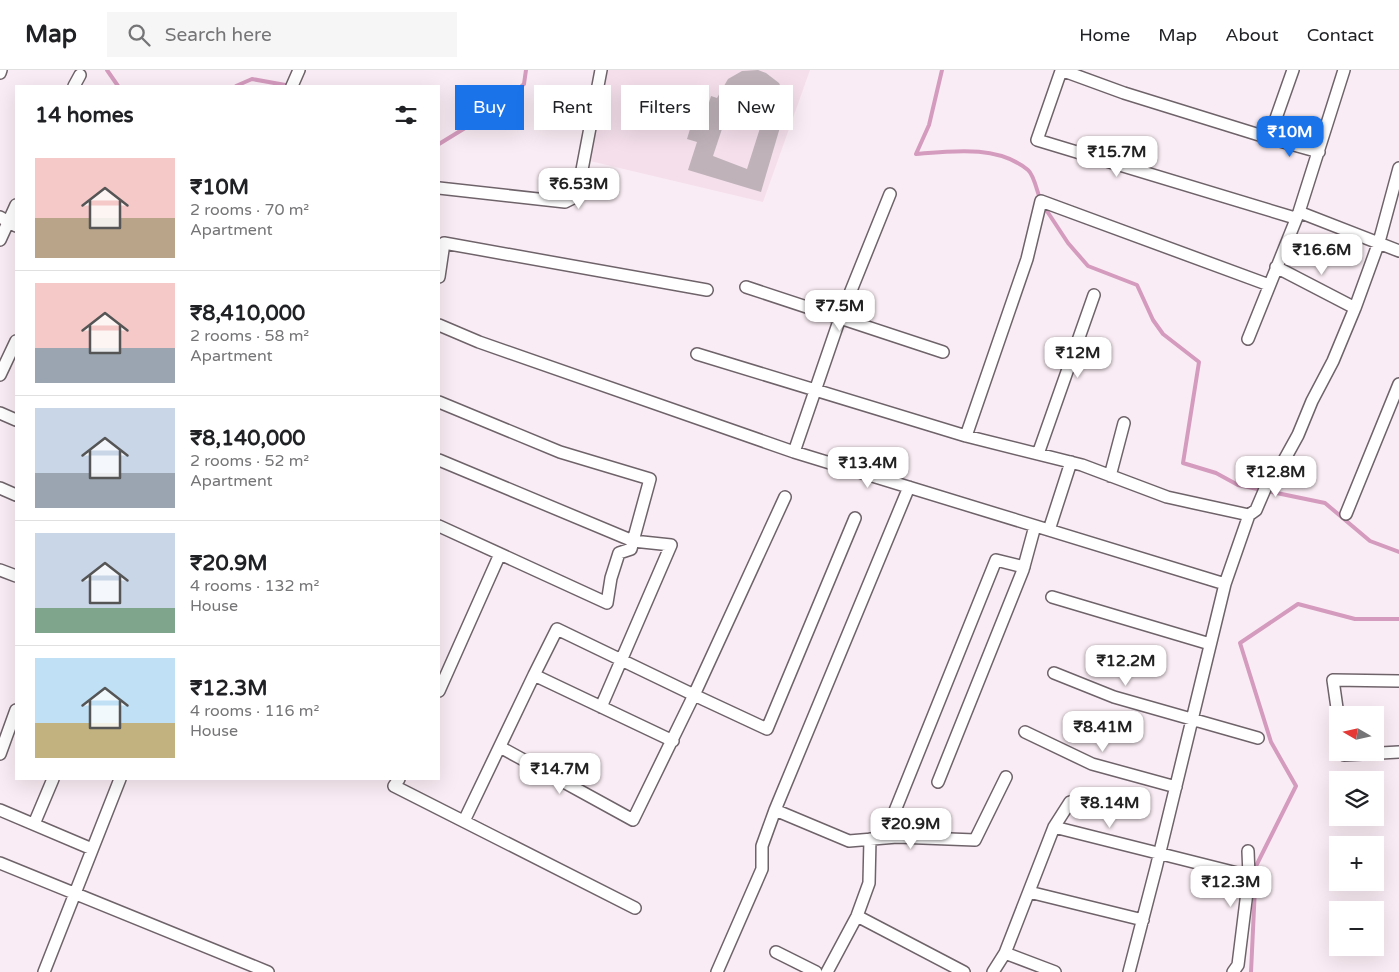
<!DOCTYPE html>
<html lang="en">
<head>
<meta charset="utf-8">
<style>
	body { margin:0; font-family:"Varela Round",sans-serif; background:#f6f6f6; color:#202124; height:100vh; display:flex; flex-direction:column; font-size:19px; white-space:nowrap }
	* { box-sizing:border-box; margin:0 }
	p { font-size:16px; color:#757577 }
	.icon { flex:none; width:28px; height:28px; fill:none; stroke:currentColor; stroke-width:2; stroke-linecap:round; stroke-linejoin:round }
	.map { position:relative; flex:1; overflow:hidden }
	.panel { position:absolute; left:15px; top:15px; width:425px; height:695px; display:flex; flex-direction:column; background:#fff; border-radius:0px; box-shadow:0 5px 20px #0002 }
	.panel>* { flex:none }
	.banner { position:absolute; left:455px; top:15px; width:475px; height:45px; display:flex; gap:10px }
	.needle { width:32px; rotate:279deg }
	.tools { position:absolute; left:1329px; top:636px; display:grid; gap:10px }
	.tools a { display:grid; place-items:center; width:55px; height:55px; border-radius:0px; background:#fff; box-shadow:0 5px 20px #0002; font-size:25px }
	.price { position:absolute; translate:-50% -42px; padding:0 11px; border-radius:10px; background:#fff; color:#222; font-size:16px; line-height:32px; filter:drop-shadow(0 1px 2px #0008) }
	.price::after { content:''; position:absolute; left:50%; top:30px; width:15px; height:11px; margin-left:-8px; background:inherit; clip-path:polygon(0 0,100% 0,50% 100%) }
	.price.selected { background:#1a73e8; color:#fff }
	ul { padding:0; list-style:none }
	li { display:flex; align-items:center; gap:15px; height:125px; padding:0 20px }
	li+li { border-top:1px solid #e0e0e0 }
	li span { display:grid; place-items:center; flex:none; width:140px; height:100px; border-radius:0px; color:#555 }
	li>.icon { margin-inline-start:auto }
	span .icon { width:60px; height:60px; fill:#fffc; stroke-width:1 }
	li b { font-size:21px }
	h2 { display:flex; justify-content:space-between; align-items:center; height:60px; padding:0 20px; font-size:21px }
	.tag { padding:0 18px; border-radius:0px; background:#fff; box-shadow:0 5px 20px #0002; font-size:18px; line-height:45px }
	.tag.selected { background:#1a73e8; color:#fff }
	header { display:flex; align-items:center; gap:30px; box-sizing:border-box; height:70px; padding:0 25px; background:#fff; border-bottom:1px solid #e0e0e0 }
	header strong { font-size:24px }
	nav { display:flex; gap:28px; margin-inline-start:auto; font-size:18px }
	.search { width:350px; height:45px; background:#f6f6f6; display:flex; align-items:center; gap:12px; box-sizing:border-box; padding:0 18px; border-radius:0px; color:#757577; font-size:19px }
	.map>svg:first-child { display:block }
	.built { fill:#f4dfeb }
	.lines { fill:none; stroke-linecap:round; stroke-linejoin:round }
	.stream { stroke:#d49bbe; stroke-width:4 }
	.building { fill:#bfb2b9; fill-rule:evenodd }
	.minor-casing { stroke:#6f636a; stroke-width:14 }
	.minor { stroke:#fff; stroke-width:11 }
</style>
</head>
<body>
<header>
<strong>Map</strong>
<div class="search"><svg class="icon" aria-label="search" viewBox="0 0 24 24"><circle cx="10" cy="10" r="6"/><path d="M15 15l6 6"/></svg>Search here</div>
<nav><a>Home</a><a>Map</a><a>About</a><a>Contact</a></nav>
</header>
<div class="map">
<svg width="1399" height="902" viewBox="0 0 1399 902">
	<rect width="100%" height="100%" fill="#faecf4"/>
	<!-- built -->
	<path class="built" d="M607 0H810L763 132 590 91Z"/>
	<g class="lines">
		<!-- stream -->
		<path class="stream" d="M107 0 118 16
			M942 0 929 55 916 84C953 81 998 75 1028 100 1034 105 1037 121 1040 129
			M236 16 252 9 291 16
			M439 74 496 39 524 14 526 0
			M1043 135 1068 173 1088 196 1137 215 1153 250 1163 264 1199 292 1183 393 1216 403 1238 415 1325 433 1370 471 1399 482
			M1251 902 1256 796 1296 716 1271 672 1240 573 1298 534 1355 549H1399"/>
	</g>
	<!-- building -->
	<path class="building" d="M758 0 766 3 779 13 786 28V37L761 122 688 100 697 72 687 69 693 49 703 52 711 26 717 28 728 9 742 1ZM753 18 762 21 767 26 768 33 747 99 713 86 729 38 733 39 737 28 739 29 746 20Z"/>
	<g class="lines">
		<defs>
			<path id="minor" d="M1061 0 1124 23 1269 68 1293 0
				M1061 1 1037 70 1295 148
				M0 3 1 0
				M74 16 80 5
				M292 16 299 0
				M1269 68 1319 82
				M439 118 565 132 577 126 601 0
				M1299 142 1399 181
				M0 147 16 156
				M0 170 16 135
				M1276 197 1355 238
				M439 207 444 173 707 220
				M746 217 943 282
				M439 255 479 272 794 382 1225 514 1249 445 1256 440 1271 405 1282 394 1298 365 1312 331 1333 291 1355 238 1379 172 1399 98
				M1248 269 1299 142 1344 0
				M697 284 966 366 1082 395 1167 427 1249 445
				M0 305 16 271
				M439 332 560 382 650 409 633 471 439 390
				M0 343 16 350
				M966 366 1027 189 1041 131 1269 215
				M794 382 840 248 890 124
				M1038 384 1094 225
				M1110 406 1124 353
				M0 418 16 425
				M1346 444 1399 314
				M439 456 607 533 611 508 619 483 631 479 633 471 671 475 601 637
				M1049 460 1071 392
				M0 500 16 506
				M1052 527 1210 574
				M1054 603 1114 627 1258 668
				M534 605 557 559 694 625 785 427
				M439 621 500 484
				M1338 645 1333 610 1399 611
				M1025 662 1092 694 1176 717
				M500 677 633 750 694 625 767 659 855 448
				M1344 682V685L1399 682
				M0 684 16 640
				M399 709 394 716 635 838
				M938 712 1023 500 1035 456
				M0 740 92 779
				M775 740 849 771 897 767 975 770 1006 707
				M464 751 534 605 673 671
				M34 754 53 709
				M1054 757 1249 806
				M884 768 996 490 1024 497
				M0 793 268 902
				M1029 822 1143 850
				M857 846 964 902
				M776 882 816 902
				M1005 883 1055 902
				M44 902 120 709
				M717 902 762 799V776L775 740 909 417
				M827 902 857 846 869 813 870 769
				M993 902 1005 883 1054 757 1070 732
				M1129 902 1156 798 1225 514
				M1233 902 1238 895 1249 806 1248 781"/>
		</defs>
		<!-- minor casing -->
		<use href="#minor" class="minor-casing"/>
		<!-- minor -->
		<use href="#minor" class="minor"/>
	</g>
</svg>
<div class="tools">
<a><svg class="needle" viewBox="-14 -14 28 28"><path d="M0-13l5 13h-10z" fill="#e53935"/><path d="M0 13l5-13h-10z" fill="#757577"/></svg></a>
<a><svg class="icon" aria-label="layers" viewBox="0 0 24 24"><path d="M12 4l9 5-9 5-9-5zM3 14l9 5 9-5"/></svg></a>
<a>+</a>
<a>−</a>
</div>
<b class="price selected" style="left:1290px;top:88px">₹10M</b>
<b class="price" style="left:1117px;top:108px">₹15.7M</b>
<b class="price" style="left:579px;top:140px">₹6.53M</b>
<b class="price" style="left:1322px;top:206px">₹16.6M</b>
<b class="price" style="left:840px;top:262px">₹7.5M</b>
<b class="price" style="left:1078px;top:309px">₹12M</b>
<b class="price" style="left:868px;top:419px">₹13.4M</b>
<b class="price" style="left:1276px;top:428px">₹12.8M</b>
<b class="price" style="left:1126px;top:617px">₹12.2M</b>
<b class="price" style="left:1103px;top:683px">₹8.41M</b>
<b class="price" style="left:560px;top:725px">₹14.7M</b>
<b class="price" style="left:1110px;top:759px">₹8.14M</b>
<b class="price" style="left:911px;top:780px">₹20.9M</b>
<b class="price" style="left:1231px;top:838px">₹12.3M</b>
<div class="banner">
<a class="tag selected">Buy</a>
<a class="tag">Rent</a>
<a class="tag">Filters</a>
<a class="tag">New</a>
</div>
<section class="panel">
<h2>14 homes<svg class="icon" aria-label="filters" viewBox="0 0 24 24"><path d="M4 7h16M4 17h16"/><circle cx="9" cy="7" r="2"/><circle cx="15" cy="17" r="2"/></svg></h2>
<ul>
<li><span style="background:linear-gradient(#f6c9c9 60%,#b9a48a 0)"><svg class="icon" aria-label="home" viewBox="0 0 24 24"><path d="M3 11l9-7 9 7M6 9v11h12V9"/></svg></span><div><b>₹10M</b><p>2 rooms · 70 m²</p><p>Apartment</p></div></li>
<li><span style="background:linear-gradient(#f6c9c9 65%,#9aa5b1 0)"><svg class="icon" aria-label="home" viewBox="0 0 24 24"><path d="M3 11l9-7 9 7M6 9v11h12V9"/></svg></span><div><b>₹8,410,000</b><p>2 rooms · 58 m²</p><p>Apartment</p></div></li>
<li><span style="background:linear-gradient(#c9d6e8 65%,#9aa5b1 0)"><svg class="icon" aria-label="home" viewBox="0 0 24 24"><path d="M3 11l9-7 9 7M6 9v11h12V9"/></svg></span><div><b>₹8,140,000</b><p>2 rooms · 52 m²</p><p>Apartment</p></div></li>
<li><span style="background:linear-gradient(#c9d6e8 75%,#7fa58c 0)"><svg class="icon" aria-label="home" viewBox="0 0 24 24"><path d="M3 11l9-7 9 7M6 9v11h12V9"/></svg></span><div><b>₹20.9M</b><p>4 rooms · 132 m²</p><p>House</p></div></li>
<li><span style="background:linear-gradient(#bfe0f5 65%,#c2b280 0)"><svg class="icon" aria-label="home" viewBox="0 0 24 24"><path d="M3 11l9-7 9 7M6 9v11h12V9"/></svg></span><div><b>₹12.3M</b><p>4 rooms · 116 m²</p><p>House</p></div></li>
</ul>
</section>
</div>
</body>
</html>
